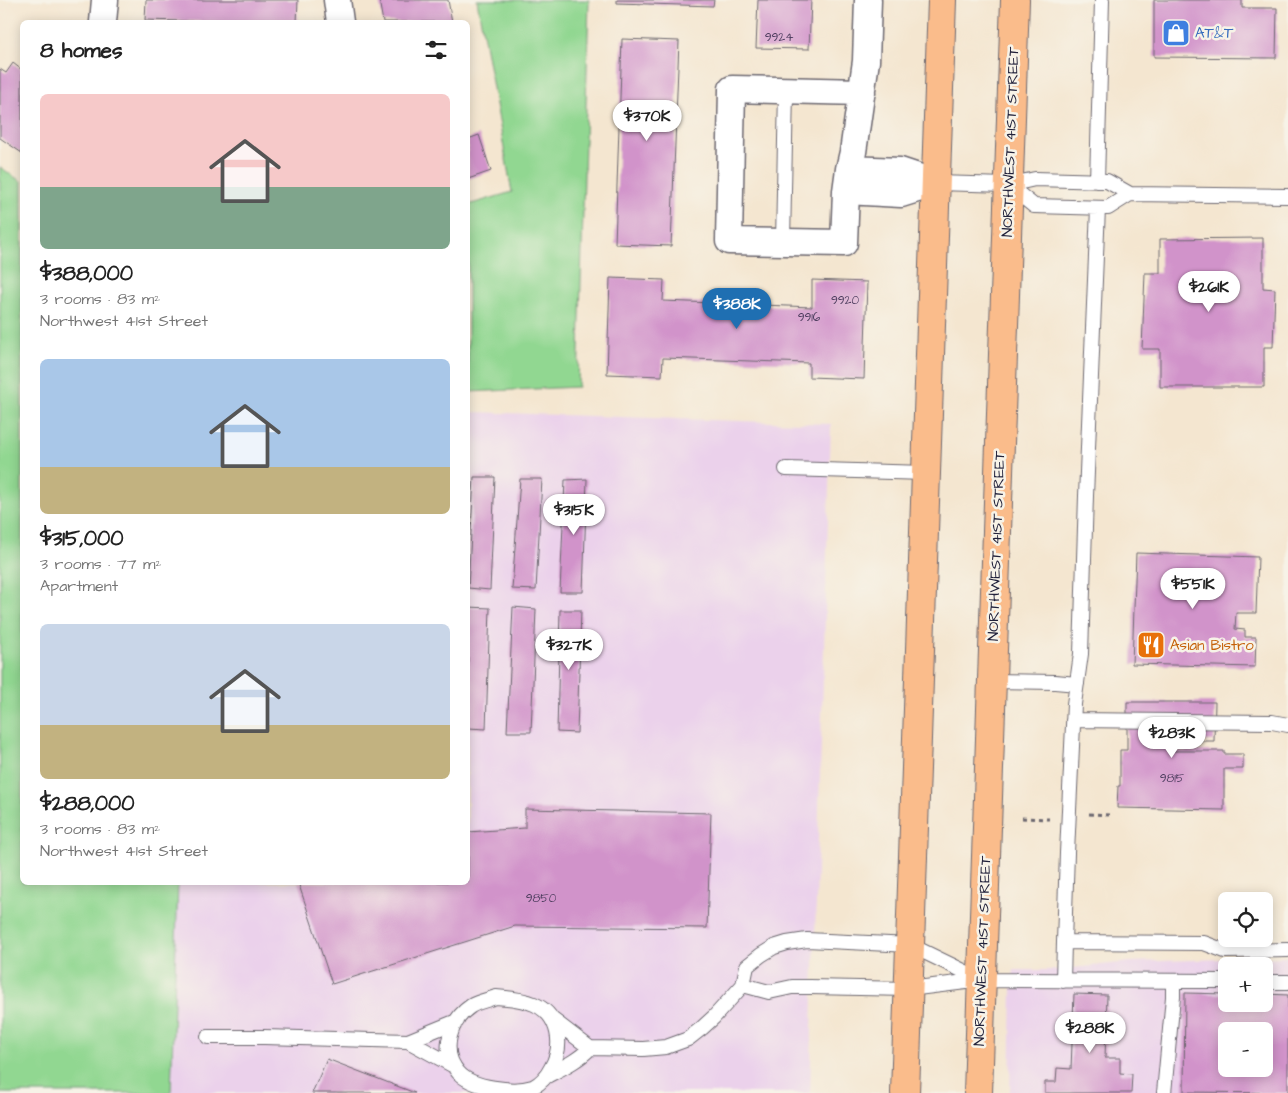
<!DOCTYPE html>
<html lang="en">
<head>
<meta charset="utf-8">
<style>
	body { margin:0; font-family:"Architects Daughter",sans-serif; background:#f6f6f6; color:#222; height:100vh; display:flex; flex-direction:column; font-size:19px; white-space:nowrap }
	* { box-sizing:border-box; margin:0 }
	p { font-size:16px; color:#767676 }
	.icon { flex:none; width:28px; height:28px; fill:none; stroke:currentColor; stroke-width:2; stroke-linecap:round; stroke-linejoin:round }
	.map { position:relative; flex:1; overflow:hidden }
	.drawer { position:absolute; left:20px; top:20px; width:450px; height:865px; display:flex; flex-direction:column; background:#fff; border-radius:8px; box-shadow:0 2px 12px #0003 }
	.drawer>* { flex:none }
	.buttons { position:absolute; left:1218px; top:892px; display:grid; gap:10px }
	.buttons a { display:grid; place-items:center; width:55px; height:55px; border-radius:8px; background:#fff; box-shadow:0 2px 12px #0003; font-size:25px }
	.price { position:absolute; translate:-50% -42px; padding:0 11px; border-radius:18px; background:#fff; color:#222; font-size:16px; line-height:32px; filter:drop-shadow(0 1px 2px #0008) }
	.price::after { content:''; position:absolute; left:50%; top:30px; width:15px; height:11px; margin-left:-8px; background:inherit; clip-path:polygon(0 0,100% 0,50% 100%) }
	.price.on { background:#1f6fb2; color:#fff }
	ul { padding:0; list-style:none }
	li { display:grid; align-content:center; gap:10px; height:265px; padding:0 20px }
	li span { display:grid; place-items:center; height:155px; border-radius:8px; color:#555 }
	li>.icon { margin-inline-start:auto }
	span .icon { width:90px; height:90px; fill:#fffc; stroke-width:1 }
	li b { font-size:21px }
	h2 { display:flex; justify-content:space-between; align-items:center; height:60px; padding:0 20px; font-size:21px }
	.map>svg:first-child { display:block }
	.built { fill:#ebd1eb; fill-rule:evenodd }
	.green { fill:#91d791; stroke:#5a7c66 }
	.building { fill:#d193ca; fill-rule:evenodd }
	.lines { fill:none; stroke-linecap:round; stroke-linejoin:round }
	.lane-casing { stroke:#6c676f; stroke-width:16 }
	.street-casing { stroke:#6c676f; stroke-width:29 }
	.primary-casing { stroke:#6c676f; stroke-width:30 }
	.path { stroke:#6c676f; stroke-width:3; stroke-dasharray:4 4; stroke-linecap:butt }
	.lane { stroke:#fff; stroke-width:14 }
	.street { stroke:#fff; stroke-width:26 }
	.primary { stroke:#fabc8b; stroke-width:28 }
	.labels { text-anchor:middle; stroke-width:5; stroke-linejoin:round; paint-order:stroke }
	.number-label { font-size:12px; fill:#4e3e5f }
	.shop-label { font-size:15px; fill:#366cbe; stroke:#f7f3e8; text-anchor:start }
	.street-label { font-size:15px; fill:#22223b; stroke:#f7f3e8 }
	.food-label { font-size:15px; fill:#c56008; stroke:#f7f3e8; text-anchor:start }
</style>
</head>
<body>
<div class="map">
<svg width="1288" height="1093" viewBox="0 0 1288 1093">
	<rect width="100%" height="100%" fill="#f7f3e8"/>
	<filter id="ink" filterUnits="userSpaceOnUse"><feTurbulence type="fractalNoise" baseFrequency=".02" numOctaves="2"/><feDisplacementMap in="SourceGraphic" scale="10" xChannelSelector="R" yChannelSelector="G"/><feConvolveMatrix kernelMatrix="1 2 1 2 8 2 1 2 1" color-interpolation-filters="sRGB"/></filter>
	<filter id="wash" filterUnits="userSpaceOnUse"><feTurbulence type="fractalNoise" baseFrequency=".0096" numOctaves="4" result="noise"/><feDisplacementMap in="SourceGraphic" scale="20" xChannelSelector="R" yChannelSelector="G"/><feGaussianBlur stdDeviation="1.12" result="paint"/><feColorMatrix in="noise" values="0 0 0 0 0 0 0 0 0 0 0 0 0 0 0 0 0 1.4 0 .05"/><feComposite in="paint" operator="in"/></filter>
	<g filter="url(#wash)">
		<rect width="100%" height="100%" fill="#f4e6d0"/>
		<!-- built -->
		<path class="built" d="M468 412 831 424 810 1093H171L178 883 468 882Z
			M1288 957V1093H1010L1012 986 1014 970H1054L1130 962ZM1226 966H1264V1004H1226ZM1226 1031H1264V1069H1226Z"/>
		<!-- green -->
		<path class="green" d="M477 0H589L578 387 468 392V205L512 192Z
			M0 167 22 182V882L178 883 171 1093H0Z"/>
		<g id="blocks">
			<!-- building -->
			<path class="building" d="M146 0H298L297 22H219L145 20Z
				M379 0H448L452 22H383Z
				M617 0H714L713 6 617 3Z
				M758 0H811L809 49 756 48Z
				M1154 0H1242V8H1277L1276 58 1154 57Z
				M622 39 679 41 671 246 615 244Z
				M13 63 22 70V153L0 138V69L6 73Z
				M479 135 491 171 468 179V139Z
				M1263 238V288L1275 289 1273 347H1264V387H1160V349H1142L1145 273H1160V239Z
				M610 278 664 280 663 301 812 307V280L867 282 864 379 809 377V363L663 358 662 376 607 374Z
				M474 477H495L490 590 468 588Z
				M520 479H542L536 590 512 589Z
				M587 479 583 592H560L565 480Z
				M1136 553 1258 557 1256 613H1236L1235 629 1245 630V637H1256L1255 667 1132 664Z
				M468 607 490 608 486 729 468 728Z
				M513 607 536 609 531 732H507Z
				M560 610H581L577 733 557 732Z
				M1127 702H1215L1214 741H1173V751H1224V754H1243V769H1224V810L1117 808 1118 786H1120V750H1127Z
				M525 809 711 813 707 928 515 926 332 984 298 882H468V832L525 828Z
				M1185 993 1226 994V1004H1264V994L1288 995V1093L1184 1092ZM1226 1031H1264V1069H1226Z
				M1074 994 1107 995 1105 1058H1120V1073L1132 1074 1131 1093H1045V1082H1056L1057 1068 1071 1069Z
				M327 1059 415 1093H312Z"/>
		</g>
	</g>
	<g filter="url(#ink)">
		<use href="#blocks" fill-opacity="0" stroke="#6c676f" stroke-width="1"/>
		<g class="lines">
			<defs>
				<path id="lane" d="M1097 181 1102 0
					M936 183 1008 185 1035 179 1107 181 1130 194 1288 196
					M1008 185 1034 206 1108 208 1130 194
					M783 242 786 90
					M786 469 926 473
					M992 681 1055 682 1077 684
					M1073 720 1272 722 1288 725
					M1064 942 1067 853 1074 704 1081 654 1086 496 1098 208
					M1063 981 1064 942 1204 943 1225 951 1288 950
					M1264 982H1288
					M743 985 769 992 792 987H810L909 989 982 980 1226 981
					M496 997C523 999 550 1002 557 1032 560 1045 558 1056 551 1068 547 1076 541 1083 533 1087 514 1093 471 1088 458 1072 440 1051 450 1020 471 1006 479 1001 488 1000 496 997Z
					M552 1019 590 1048 643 1049 666 1047 688 1039 702 1028 714 1017 743 985 747 966 761 955 774 947 787 943 807 940 910 945 982 980
					M208 1037H264L408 1041 457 1021
					M408 1041 454 1066
					M547 1076C562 1068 579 1060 590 1048
					M1164 1093 1173 997V981"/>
				<path id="street" d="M337 0 340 22
					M103 22 105 0
					M862 92 732 89 729 241 844 243 846 191 849 169 853 152 866 61 868 0
					M849 169 900 171 936 183
					M846 191 901 194 936 183"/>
				<path id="primary" d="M905 1093 942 0
					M978 1093 1015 0"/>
			</defs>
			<!-- lane casing -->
			<use href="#lane" class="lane-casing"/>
			<!-- street casing -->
			<use href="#street" class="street-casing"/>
			<!-- primary casing -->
			<use href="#primary" class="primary-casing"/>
			<!-- path -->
			<path class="path" d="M1089 814 1111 815
				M1022 818 1049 819"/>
			<!-- lane -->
			<use href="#lane" class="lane"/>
			<!-- street -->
			<use href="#street" class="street"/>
			<!-- primary -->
			<use href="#primary" class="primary"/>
		</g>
	</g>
	<!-- icons -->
	<defs>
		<symbol id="shop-square" viewBox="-11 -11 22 22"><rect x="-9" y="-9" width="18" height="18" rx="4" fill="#3f7fe0" stroke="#f7f3e8"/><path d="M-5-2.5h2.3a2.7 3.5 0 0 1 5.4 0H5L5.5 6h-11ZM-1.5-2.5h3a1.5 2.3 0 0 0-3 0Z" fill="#fff"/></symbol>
		<symbol id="restaurant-square" viewBox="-11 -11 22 22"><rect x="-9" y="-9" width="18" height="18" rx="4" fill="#e8710a" stroke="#f7f3e8"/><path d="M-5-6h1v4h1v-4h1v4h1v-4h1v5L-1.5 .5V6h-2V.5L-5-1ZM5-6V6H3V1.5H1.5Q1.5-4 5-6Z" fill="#fff"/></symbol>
	</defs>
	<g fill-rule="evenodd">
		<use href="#shop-square" x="1160" y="17" width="32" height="32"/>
		<use href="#restaurant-square" x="1135" y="629" width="32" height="32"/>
	</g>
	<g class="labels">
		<!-- number labels -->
		<g class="number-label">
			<text x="779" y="41">9924</text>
			<text x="845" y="304">9920</text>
			<text x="809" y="321">9916</text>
			<text x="1172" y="782">9815</text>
			<text x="541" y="902">9850</text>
		</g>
		<!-- shop labels -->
		<g class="shop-label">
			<text x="1195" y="38">AT&amp;T</text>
		</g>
		<!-- street labels -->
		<g class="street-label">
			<text transform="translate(1010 142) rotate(-88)" y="5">NORTHWEST 41ST STREET</text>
			<text transform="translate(996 546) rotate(-88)" y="5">NORTHWEST 41ST STREET</text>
			<text transform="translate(982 951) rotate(-88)" y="5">NORTHWEST 41ST STREET</text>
		</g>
		<!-- food labels -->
		<g class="food-label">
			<text x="1170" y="650">Asian Bistro</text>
		</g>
	</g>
</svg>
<div class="buttons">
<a><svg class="icon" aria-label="locate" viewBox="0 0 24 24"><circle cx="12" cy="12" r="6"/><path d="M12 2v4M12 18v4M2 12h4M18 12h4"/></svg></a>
<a>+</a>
<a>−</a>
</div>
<b class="price" style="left:647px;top:142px">$370K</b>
<b class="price" style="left:1209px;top:313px">$261K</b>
<b class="price on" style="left:737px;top:330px">$388K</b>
<b class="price" style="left:574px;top:536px">$315K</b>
<b class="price" style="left:1193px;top:610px">$551K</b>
<b class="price" style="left:569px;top:671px">$327K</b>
<b class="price" style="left:1172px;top:759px">$283K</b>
<b class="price" style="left:1090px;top:1054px">$288K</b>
<section class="drawer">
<h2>8 homes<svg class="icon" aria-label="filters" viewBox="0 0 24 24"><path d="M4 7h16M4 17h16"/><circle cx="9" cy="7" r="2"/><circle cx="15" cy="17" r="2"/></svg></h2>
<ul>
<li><span style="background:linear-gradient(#f6c9c9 60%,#7fa58c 0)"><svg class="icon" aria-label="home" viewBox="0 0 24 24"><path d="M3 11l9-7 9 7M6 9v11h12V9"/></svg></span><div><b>$388,000</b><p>3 rooms · 83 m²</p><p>Northwest 41st Street</p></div></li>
<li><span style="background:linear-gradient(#a9c7e8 70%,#c2b280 0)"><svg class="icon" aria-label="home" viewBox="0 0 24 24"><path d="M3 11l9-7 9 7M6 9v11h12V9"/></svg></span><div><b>$315,000</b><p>3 rooms · 77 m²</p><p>Apartment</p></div></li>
<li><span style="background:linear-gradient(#c9d6e8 65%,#c2b280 0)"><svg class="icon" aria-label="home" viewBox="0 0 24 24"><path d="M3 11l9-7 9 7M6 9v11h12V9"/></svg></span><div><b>$288,000</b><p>3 rooms · 83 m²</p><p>Northwest 41st Street</p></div></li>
</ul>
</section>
</div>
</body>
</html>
